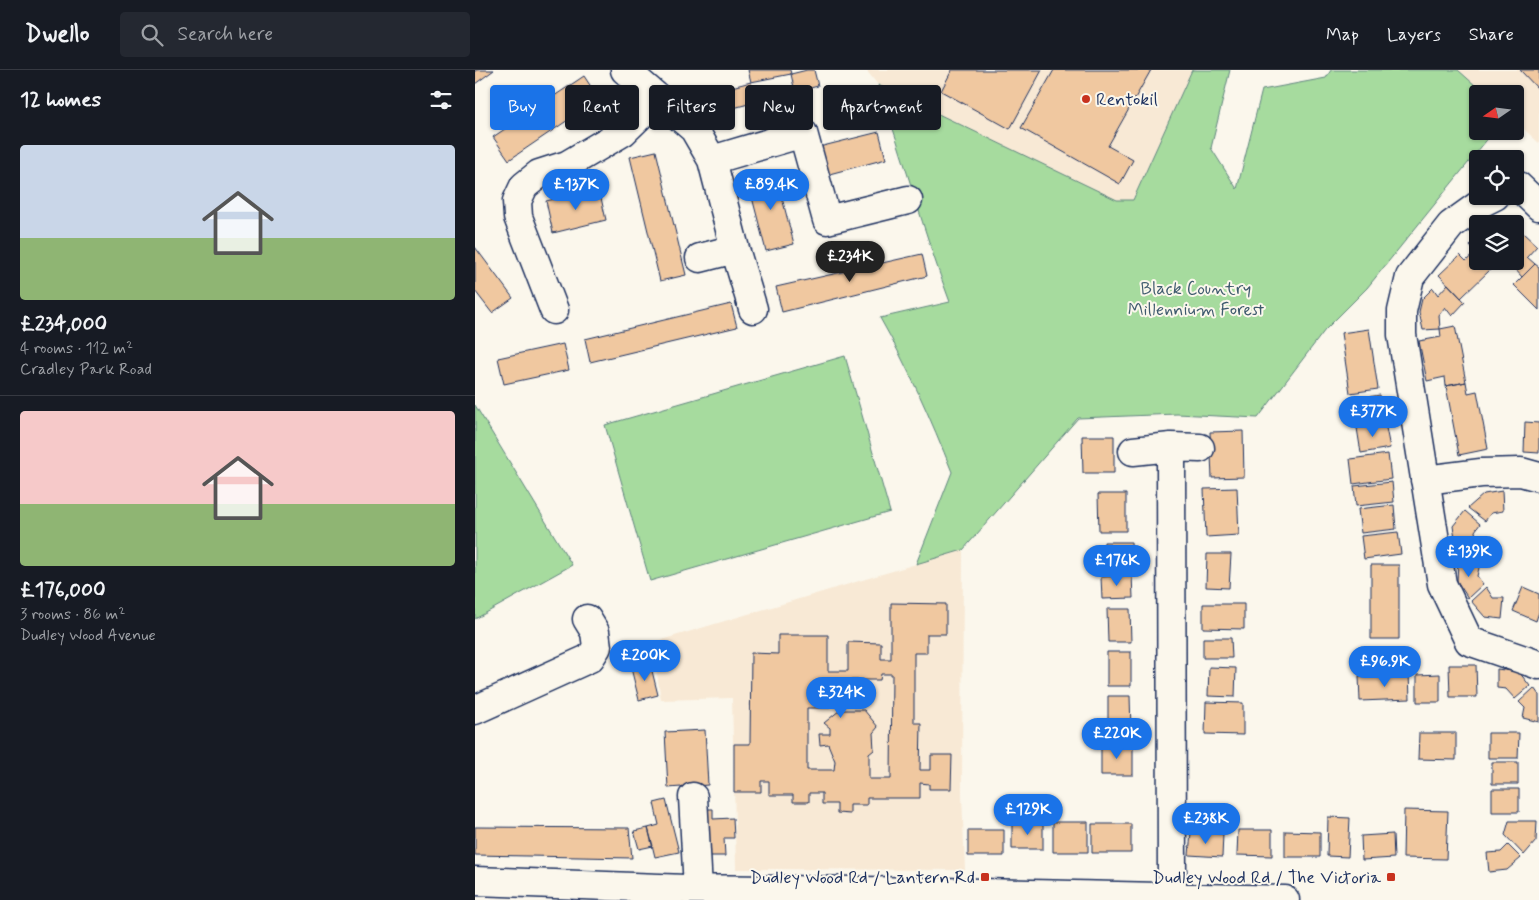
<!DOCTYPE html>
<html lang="en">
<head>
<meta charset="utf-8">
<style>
	body { margin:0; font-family:Mynerve,sans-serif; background:#242831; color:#f1f3f6; height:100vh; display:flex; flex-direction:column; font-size:19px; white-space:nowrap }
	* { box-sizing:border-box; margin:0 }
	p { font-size:16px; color:#9ea1a6 }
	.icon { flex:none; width:28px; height:28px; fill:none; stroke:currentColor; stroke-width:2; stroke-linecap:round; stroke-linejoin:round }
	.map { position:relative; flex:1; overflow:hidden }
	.side { display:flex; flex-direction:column; background:#171b24; width:475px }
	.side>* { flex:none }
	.top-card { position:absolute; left:15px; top:15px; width:475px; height:45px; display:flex; gap:10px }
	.needle { width:32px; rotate:256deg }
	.tools { position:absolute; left:994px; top:15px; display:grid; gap:10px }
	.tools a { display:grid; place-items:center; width:55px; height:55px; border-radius:5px; background:#171b24; box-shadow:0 1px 4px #0004; font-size:25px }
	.price { position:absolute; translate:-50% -42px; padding:0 11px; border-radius:18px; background:#1a73e8; color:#fff; font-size:16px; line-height:32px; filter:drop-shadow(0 1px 2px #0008) }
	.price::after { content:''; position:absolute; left:50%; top:30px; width:15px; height:11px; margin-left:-8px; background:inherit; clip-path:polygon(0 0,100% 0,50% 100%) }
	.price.active { background:#222; color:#fff }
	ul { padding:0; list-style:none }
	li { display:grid; align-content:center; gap:10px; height:265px; padding:0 20px }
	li+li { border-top:1px solid #363941 }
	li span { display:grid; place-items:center; height:155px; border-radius:5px; color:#555 }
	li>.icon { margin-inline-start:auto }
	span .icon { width:90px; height:90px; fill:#fffc; stroke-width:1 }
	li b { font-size:21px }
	h2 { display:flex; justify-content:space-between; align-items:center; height:60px; padding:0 20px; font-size:21px }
	.pill { padding:0 18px; border-radius:5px; background:#171b24; box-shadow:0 1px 4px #0004; font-size:18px; line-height:45px }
	.pill.active { background:#1a73e8; color:#fff }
	header { display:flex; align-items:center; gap:30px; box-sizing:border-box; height:70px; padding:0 25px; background:#171b24; border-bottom:1px solid #363941 }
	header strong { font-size:24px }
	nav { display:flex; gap:28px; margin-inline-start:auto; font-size:18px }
	.search { width:350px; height:45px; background:#242831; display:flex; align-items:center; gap:12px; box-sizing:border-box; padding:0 18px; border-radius:5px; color:#9ea1a6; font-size:19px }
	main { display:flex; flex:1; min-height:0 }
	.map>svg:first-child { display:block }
	.built { fill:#f8e9d5 }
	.green { fill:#a6db9e; stroke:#60857e }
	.building { fill:#f0c8a0; stroke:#1b2f5e; fill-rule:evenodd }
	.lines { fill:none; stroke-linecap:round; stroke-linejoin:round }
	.minor-casing { stroke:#1b2f5e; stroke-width:31 }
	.minor { stroke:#fbf7ec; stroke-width:28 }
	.poi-dot { fill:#c8321e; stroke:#fbf7ec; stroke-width:2 }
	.labels { text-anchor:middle; stroke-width:4; stroke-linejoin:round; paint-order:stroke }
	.poi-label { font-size:18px; fill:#1b2f5e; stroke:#fbf7ec; text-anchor:end }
	.park-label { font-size:18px; fill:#3e5a6e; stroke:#fbf7ec }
</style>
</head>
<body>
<header>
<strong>Dwello</strong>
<div class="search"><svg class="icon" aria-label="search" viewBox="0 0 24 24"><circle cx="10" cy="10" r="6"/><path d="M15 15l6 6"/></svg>Search here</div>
<nav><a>Map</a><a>Layers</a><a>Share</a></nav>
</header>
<main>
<section class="side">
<h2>12 homes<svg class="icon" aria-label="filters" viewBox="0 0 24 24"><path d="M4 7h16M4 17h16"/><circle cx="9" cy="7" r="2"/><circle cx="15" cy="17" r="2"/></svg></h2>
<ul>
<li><span style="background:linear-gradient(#c9d6e8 60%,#8fb573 0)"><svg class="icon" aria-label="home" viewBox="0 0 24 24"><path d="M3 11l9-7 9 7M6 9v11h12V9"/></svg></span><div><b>£234,000</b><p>4 rooms · 112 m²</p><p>Cradley Park Road</p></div></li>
<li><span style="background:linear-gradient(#f6c9c9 60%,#8fb573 0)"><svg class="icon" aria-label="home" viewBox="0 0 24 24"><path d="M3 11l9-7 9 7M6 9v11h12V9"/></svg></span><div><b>£176,000</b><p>3 rooms · 86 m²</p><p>Dudley Wood Avenue</p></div></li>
</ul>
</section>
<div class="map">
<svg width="1064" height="830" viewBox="0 0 1064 830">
	<rect width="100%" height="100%" fill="#fbf7ec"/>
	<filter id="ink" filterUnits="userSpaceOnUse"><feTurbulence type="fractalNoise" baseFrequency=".02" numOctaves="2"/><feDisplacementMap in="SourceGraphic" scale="10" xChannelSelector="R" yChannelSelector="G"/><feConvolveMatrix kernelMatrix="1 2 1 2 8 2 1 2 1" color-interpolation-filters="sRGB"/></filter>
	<g filter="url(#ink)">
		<!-- built -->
		<path class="built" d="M391 0H717L658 130H642L403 15Z
			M983 0H1064V73L1040 51V24H1010Z
			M488 480 487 725 490 800 261 799 257 628 186 630 179 583 156 579Z"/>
		<!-- green -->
		<path class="green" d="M717 0H755L736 78 762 119 787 20 851 8 856 0H983L1010 24H1002V61H1019L892 218 850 260 783 348 702 344 603 348 488 480 441 494 477 402C456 349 433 297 405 248L475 232C448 161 429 87 403 15L642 130H658Z
			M370 286 415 442 175 511 130 355Z
			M0 335 97 495 0 549Z"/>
		<!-- building -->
		<path class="building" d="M0 0H19L0 14Z
			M273 0H315L316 4 276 12Z
			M332 0H339L343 16 320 22 316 4Z
			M477 0H567L535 59 466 21Z
			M579 0H676L633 76 658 90 645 114 546 58Z
			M1045 0H1064V20Z
			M109 6 124 29 34 90 18 67Z
			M276 12 281 32 247 41 241 21Z
			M404 62 411 89 343 107 336 79Z
			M181 81 211 205 185 211 155 87Z
			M300 101 319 174 291 181 272 108Z
			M124 119 131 150 78 163 71 131Z
			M1040 163H1048L1062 176 1052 187 1060 194 1047 207 1039 198 1045 192 1040 187Z
			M1002 168V184L995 176Z
			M0 177 38 228 17 243 0 221Z
			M1001 182 1002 191H1009L1016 199 986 228 964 205 985 185 991 191Z
			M447 184 452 206 307 242 301 217Z
			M1060 194 1064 197V240L1039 215Z
			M973 214 990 232 977 246 970 237 964 245 965 259 948 260 944 242 947 229 958 218 963 225Z
			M256 234 262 257 115 292 110 269Z
			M980 256 991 312 971 316 970 307 952 311 944 271 966 267 965 259Z
			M894 259 903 319 875 323 866 263Z
			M88 274 94 300 29 314 23 288Z
			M991 312 993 323 1002 321 1013 379 984 385 971 316Z
			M905 325 910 348 879 353 875 330Z
			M1050 352 1064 353V383L1049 382Z
			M910 353 915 378 886 383 882 358Z
			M768 361 769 407 737 408 735 362Z
			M607 366H639V403H608Z
			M913 384 916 409 878 414 875 389Z
			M917 412 919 432 881 436 879 416Z
			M762 418 764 465 731 467 729 419Z
			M1027 421 1028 441 1016 443 1010 451 993 438 1009 424Z
			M623 424H651V461H624Z
			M919 435 921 459 886 463 883 439Z
			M990 441 1005 454 1000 461 1002 472 981 475 978 456Z
			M923 462 926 484 889 489 886 466Z
			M629 472H656L657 492H629Z
			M732 484H756L754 518 731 517Z
			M983 492 1005 494 1002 506 1008 514 993 528 982 511Z
			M896 495H924V569H896Z
			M657 505 658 528 627 529 626 507Z
			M1011 517 1018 528H1029L1027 549 1010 547 996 531Z
			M1048 517 1064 524V542L1061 551 1038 541Z
			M416 533 471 534V564H452V583H439V653H446L445 700H456V685H477L476 719H454V714L445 713V728H392V735H375V744L362 743V734H347V723H334V732H318V725H294V711H286V722H259V674H275L276 583 303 584V565H353V601H373V572L406 573V589H416ZM406 604H417L416 709H394V684L399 680 398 663 403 657 389 640H365L349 653 355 658V664H344L345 675 353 674 360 691 359 700H332V638H354V610H405Z
			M728 534H769V559L728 558Z
			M632 539H655L656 572H633Z
			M728 568H756L757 588H728Z
			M632 582H656V616H632Z
			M175 593 183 625 164 630 156 598Z
			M974 595H1001L1002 627H975Z
			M734 597 761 598 760 627 733 626Z
			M1022 599 1044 602 1055 616 1040 629 1031 619 1022 618Z
			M934 604 935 629 885 631 884 606Z
			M965 604V632H942V605Z
			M1059 618 1064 625V652L1048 648 1050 638 1044 632Z
			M633 626H655L656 660H633Z
			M731 632 768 633V665L730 664Z
			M230 660 233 715 193 718 190 662Z
			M944 663H981V690L943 689Z
			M1013 663H1044L1043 688H1013Z
			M626 675H658V705H626Z
			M1017 692H1043V714H1017Z
			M1017 719H1044V742H1017Z
			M191 730 204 782 180 787 173 758 184 755 179 733Z
			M230 739H238V749L258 748 259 768H249L250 786H232Z
			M929 740 973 741 971 789 928 788Z
			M853 747 875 748 873 787 852 786Z
			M1034 751H1062L1061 771 1049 785 1030 765Z
			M578 752H613V782H578Z
			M537 753H568V779H537Z
			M617 754H656V783H617Z
			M0 757 154 758 157 788 0 785Z
			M173 758 178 776 164 779 159 761Z
			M493 760H529V786H493Z
			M763 760H797V786L762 785Z
			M810 761 845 762V787H810Z
			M716 762 748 764 747 787 714 785Z
			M918 764 919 788 887 790 886 766Z
			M1033 775 1046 788 1032 800 1014 802 1012 783 1026 782Z"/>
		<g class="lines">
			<defs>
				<path id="minor" d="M150 0 219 59 237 90 260 179 278 239
					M300 35 310 68
					M237 90 328 63 352 150 433 130
					M1040 116 1042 115 1064 136
					M1020 126 1008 132 976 155 935 207 927 241V265L967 514 994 571 1064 595
					M225 188 260 179
					M79 240 43 147 42 131 49 116 64 104 92 95 148 62 183 28
					M696 377 697 828
					M658 381 696 377 725 378
					M950 410 1006 403 1046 402 1064 407
					M0 640 115 588 122 577 120 562 112 549
					M218 727 223 819
					M0 811 211 819 465 822 810 830"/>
			</defs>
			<!-- minor casing -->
			<use href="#minor" class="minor-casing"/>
			<!-- minor -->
			<use href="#minor" class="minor"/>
		</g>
	</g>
	<!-- markers -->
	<g class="poi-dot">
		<circle cx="611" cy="29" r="5"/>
		<rect x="505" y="802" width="10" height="10" rx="2.5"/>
		<rect x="911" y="802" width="10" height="10" rx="2.5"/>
	</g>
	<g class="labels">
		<!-- poi labels -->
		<g class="poi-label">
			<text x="621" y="35" text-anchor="start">Rentokil</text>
			<text x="500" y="813">Dudley Wood Rd / Lantern Rd</text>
			<text x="906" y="813">Dudley Wood Rd / The Victoria</text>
		</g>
		<!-- park labels -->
		<g class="park-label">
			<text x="721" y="224">Black Country<tspan x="721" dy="21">Millennium Forest</tspan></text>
		</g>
	</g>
</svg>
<div class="tools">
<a><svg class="needle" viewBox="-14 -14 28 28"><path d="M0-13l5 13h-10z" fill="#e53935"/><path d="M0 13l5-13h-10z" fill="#9ea1a6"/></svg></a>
<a><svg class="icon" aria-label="locate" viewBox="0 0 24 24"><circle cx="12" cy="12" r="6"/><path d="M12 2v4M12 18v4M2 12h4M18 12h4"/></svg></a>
<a><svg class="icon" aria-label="layers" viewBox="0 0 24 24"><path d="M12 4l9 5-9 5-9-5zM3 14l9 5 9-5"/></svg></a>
</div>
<b class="price" style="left:101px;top:141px">£137K</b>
<b class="price" style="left:296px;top:141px">£89.4K</b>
<b class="price active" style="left:375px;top:213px">£234K</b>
<b class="price" style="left:898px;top:368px">£377K</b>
<b class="price" style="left:994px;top:508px">£139K</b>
<b class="price" style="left:642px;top:517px">£176K</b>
<b class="price" style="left:170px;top:612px">£200K</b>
<b class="price" style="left:910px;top:618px">£96.9K</b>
<b class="price" style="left:366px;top:649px">£324K</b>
<b class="price" style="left:642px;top:690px">£220K</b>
<b class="price" style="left:553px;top:766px">£129K</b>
<b class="price" style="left:731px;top:775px">£238K</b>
<div class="top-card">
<a class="pill active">Buy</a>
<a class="pill">Rent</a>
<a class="pill">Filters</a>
<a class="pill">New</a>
<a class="pill">Apartment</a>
</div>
</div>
</main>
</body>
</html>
